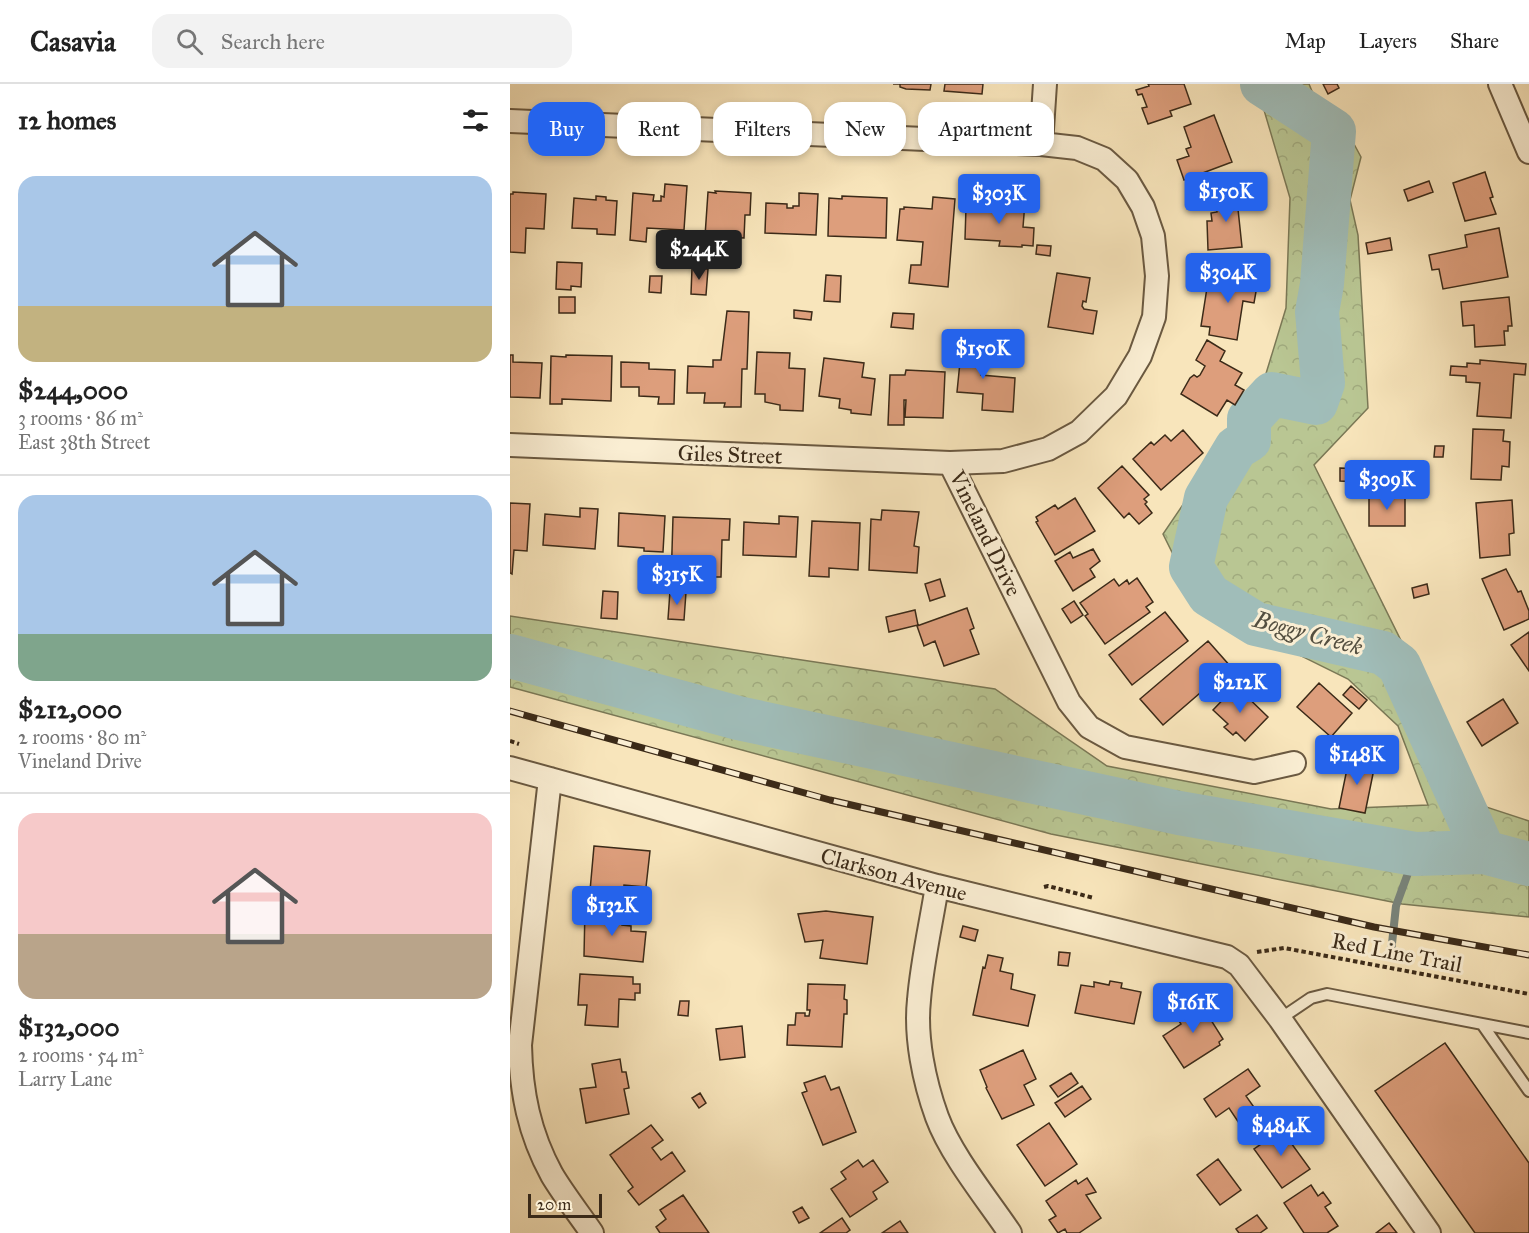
<!DOCTYPE html>
<html lang="en">
<head>
<meta charset="utf-8">
<style>
	body { margin:0; font-family:"IM FELL Great Primer",serif; background:#f2f2f2; color:#222; height:100vh; display:flex; flex-direction:column; font-size:22px; white-space:nowrap }
	* { box-sizing:border-box; margin:0 }
	p { font-size:20px; color:#767676 }
	.icon { flex:none; width:33px; height:33px; fill:none; stroke:currentColor; stroke-width:2; stroke-linecap:round; stroke-linejoin:round }
	.map { position:relative; flex:1; overflow:hidden }
	.drawer { display:flex; flex-direction:column; background:#fff; width:510px }
	.drawer>* { flex:none }
	.top-card { position:absolute; left:18px; top:18px; width:570px; height:54px; display:flex; gap:12px }
	.scale { position:absolute; left:18px; bottom:15px; width:74px; box-sizing:border-box; padding-left:6px; border:3px solid #3b2a18; border-top:0; font-size:16px; line-height:21px; white-space:nowrap; color:#3b2a18; -webkit-text-stroke:4px #faeed3; paint-order:stroke }
	.price { position:absolute; translate:-50% -51px; padding:0 14px; border-radius:6px; background:#2563eb; color:#fff; font-size:20px; line-height:39px; filter:drop-shadow(0 2px 3px #0008) }
	.price::after { content:''; position:absolute; left:50%; top:36px; width:18px; height:14px; margin-left:-9px; background:inherit; clip-path:polygon(0 0,100% 0,50% 100%) }
	.price.current { background:#222; color:#fff }
	ul { padding:0; list-style:none }
	li { display:grid; align-content:center; gap:12px; height:318px; padding:0 18px }
	li+li { border-top:2px solid #e0e0e0 }
	li span { display:grid; place-items:center; height:186px; border-radius:18px; color:#555 }
	li>.icon { margin-inline-start:auto }
	span .icon { width:108px; height:108px; fill:#fffc; stroke-width:1 }
	li b { font-size:26px }
	h2 { display:flex; justify-content:space-between; align-items:center; height:72px; padding:0 18px; font-size:26px }
	.chip { padding:0 21px; border-radius:18px; background:#fff; box-shadow:0 3px 9px #0003; font-size:21px; line-height:54px }
	.chip.current { background:#2563eb; color:#fff }
	header { display:flex; align-items:center; gap:36px; box-sizing:border-box; height:84px; padding:0 30px; background:#fff; border-bottom:2px solid #e0e0e0 }
	header strong { font-size:28px }
	nav { display:flex; gap:33px; margin-inline-start:auto; font-size:21px }
	.search { width:420px; height:54px; background:#f2f2f2; display:flex; align-items:center; gap:15px; box-sizing:border-box; padding:0 21px; border-radius:18px; color:#767676; font-size:22px }
	main { display:flex; flex:1; min-height:0 }
	.map>svg:first-child { display:block }
	.forest { fill:url(#forest-crowns); stroke:#7a7856; stroke-width:1.5 }
	.lines { fill:none; stroke-linecap:round; stroke-linejoin:round }
	.stream { stroke:#788279; stroke-width:8 }
	.river { stroke:#a0bdb9; stroke-width:44 }
	.building { fill:#dd9e7c; stroke:#3b2a18; stroke-width:1.5 }
	.lane-casing { stroke:#6a5941; stroke-width:14 }
	.street-casing { stroke:#6a5941; stroke-width:26 }
	.path { stroke:#3b2a18; stroke-width:4; stroke-dasharray:4.5 3; stroke-linecap:butt }
	.lane { stroke:#faeed3; stroke-width:10 }
	.street { stroke:#faeed3; stroke-width:22 }
	.rail-casing { stroke:#3b2a18; stroke-width:7 }
	.rail { stroke:#faeed3; stroke-width:4.5; stroke-dasharray:14; stroke-linecap:butt }
	.labels { text-anchor:middle; stroke-width:6; stroke-linejoin:round; paint-order:stroke }
	.street-label { font-size:22px; fill:#3b2a18; stroke:#faeed3 }
	.water-label { font-size:24px; font-style:italic; fill:#544f40; stroke:#faeed3 }
</style>
</head>
<body>
<header>
<strong>Casavia</strong>
<div class="search"><svg class="icon" aria-label="search" viewBox="0 0 24 24"><circle cx="10" cy="10" r="6"/><path d="M15 15l6 6"/></svg>Search here</div>
<nav><a>Map</a><a>Layers</a><a>Share</a></nav>
</header>
<main>
<section class="drawer">
<h2>12 homes<svg class="icon" aria-label="filters" viewBox="0 0 24 24"><path d="M4 7h16M4 17h16"/><circle cx="9" cy="7" r="2"/><circle cx="15" cy="17" r="2"/></svg></h2>
<ul>
<li><span style="background:linear-gradient(#a9c7e8 70%,#c2b280 0)"><svg class="icon" aria-label="home" viewBox="0 0 24 24"><path d="M3 11l9-7 9 7M6 9v11h12V9"/></svg></span><div><b>$244,000</b><p>3 rooms · 86 m²</p><p>East 38th Street</p></div></li>
<li><span style="background:linear-gradient(#a9c7e8 75%,#7fa58c 0)"><svg class="icon" aria-label="home" viewBox="0 0 24 24"><path d="M3 11l9-7 9 7M6 9v11h12V9"/></svg></span><div><b>$212,000</b><p>2 rooms · 80 m²</p><p>Vineland Drive</p></div></li>
<li><span style="background:linear-gradient(#f6c9c9 65%,#b9a48a 0)"><svg class="icon" aria-label="home" viewBox="0 0 24 24"><path d="M3 11l9-7 9 7M6 9v11h12V9"/></svg></span><div><b>$132,000</b><p>2 rooms · 54 m²</p><p>Larry Lane</p></div></li>
</ul>
</section>
<div class="map">
<svg width="1019" height="1149" viewBox="0 0 1019 1149">
	<defs>
		<pattern id="forest-crowns" width="20" height="18" patternUnits="userSpaceOnUse" patternTransform="scale(1.5)"><rect width="20" height="18" fill="#b9c693"/><path d="M2 6a3 3 0 1 1 6 0M12 15a3 3 0 1 1 6 0" fill="none" stroke="#a0aa7e"/></pattern>
	</defs>
	<rect width="100%" height="100%" fill="#f8e5bb"/>
	<filter id="stains"><feTurbulence type="fractalNoise" baseFrequency=".00333" numOctaves="4"/><feColorMatrix values="0 0 0 0 .2 0 0 0 0 .09 0 0 0 0 .02 0 0 0 .5 -.17"/></filter>
	<radialGradient id="worn" r=".72"><stop offset=".6" stop-color="#630" stop-opacity="0"/><stop offset="1" stop-color="#630" stop-opacity=".3"/></radialGradient>
	<!-- forest -->
	<path class="forest" d="M737 0H799L804 12 824 23 851 73 840 116 848 151 858 324 804 381 973 722 1019 737V833L892 820 541 750 0 603V532L485 605 597 682 821 725 918 721 888 642 838 595 688 521 653 450 751 306 776 224 780 114 754 26Z"/>
	<g class="lines">
		<!-- stream -->
		<path class="stream" d="M881 869 886 822 905 770"/>
		<!-- river -->
		<path class="river" d="M752 0 824 47 812 200 807 228 813 299 806 319 762 310 739 335V356L726 364 696 414 681 483 699 511 746 540 873 569 889 581 974 768
			M0 572 228 634 669 729 905 770 974 768 1019 780"/>
	</g>
	<!-- building -->
	<path class="building" d="M383 0H421L420 6 396 5 390 3V0Z
		M435 0H473L472 10 434 7Z
		M638 0H674L681 20 660 27 662 32 638 40 632 24 637 23 632 10 628 11 626 6 639 2Z
		M813 0H827L829 4 818 10Z
		M704 31 722 78 674 96 667 76 679 72 676 65 681 63 674 43Z
		M975 88 983 113 980 114 986 130 955 137 943 99Z
		M919 97 923 108 898 117 894 106Z
		M155 100 177 102 174 146 137 144 136 158 120 156 123 109 144 111 143 117H151V112L154 113Z
		M205 107 241 109 240 131H235L234 154 195 152 198 108 206 109Z
		M3 108 36 110 34 145 16 144 15 169 0 168V110H3Z
		M732 108 734 124 728 125 732 163 698 166 697 137H702L701 129 707 128 705 111Z
		M289 109 308 110 306 151 255 149 256 119 277 120V124H283V122H289Z
		M86 112 96 113V116L107 117 105 151 87 150V145L62 144 64 114 86 116Z
		M332 112 377 114 376 154 318 152 319 114 332 115Z
		M423 113 445 115 438 203 399 199 401 181H411L413 158 387 156 390 125H394V123L422 125Z
		M492 117 515 118 513 143 524 144 523 162 512 161V163L489 162 490 157 455 155 456 123 492 125Z
		M989 144 998 193 933 205 929 185 922 186 919 171 957 163 955 151Z
		M880 154 882 166 858 170 856 159Z
		M527 161 541 162 540 172 526 170Z
		M47 178 72 179 71 203 61 202V206L46 205Z
		M182 184 198 185 196 211 181 210Z
		M711 186 741 191 740 200 747 202 744 219 733 217 727 256 699 251 700 243 691 242 697 204 708 206Z
		M547 189 580 194 576 218 573 217 572 222 574 225 587 227 583 250 538 243Z
		M316 191 331 192 330 218 314 217Z
		M140 192H152L151 209 139 208Z
		M49 213H65V229H49Z
		M999 213 1002 242H998V247H994L995 261 965 263 964 241 953 242 951 218Z
		M284 226 302 228 301 236 284 234Z
		M217 227 239 228 237 285H232L231 323H214L215 319H194L195 309H177L178 282 203 283V276H211Z
		M383 229 404 230 403 245 381 243Z
		M697 256 715 267 710 277 732 289 725 301 734 306 725 321 717 316 707 332 671 310 680 294 684 291 687 293 690 291 695 282 686 276Z
		M448 259 473 261 471 291 505 294 503 328 472 326 473 310 447 308 450 278 446 277Z
		M247 268 280 269 279 284 295 285 293 327 270 326V321L255 318V310H245Z
		M0 271H3V278L32 279 30 314 0 313Z
		M56 271 102 272 101 317 52 315V320H40L41 272 56 273Z
		M314 274 354 279 352 293 365 295 361 331 341 329V326L329 324 330 315 309 312Z
		M970 276 1016 280 1015 291 1004 290 1001 334 967 332 970 299 956 298V292L940 291 941 282 957 283V279L970 280Z
		M111 278 139 279V285L165 286 164 320H148L149 313 129 312V303H111Z
		M396 286 435 288 433 334 395 333 396 316H394V341H378L380 291H395Z
		M963 345 994 346 993 357 1000 358 999 383 992 382 991 396 961 395Z
		M673 346 693 369 651 406 623 375 641 358 644 361 655 351 661 357Z
		M925 362H934L933 373H924Z
		M612 382 639 411 634 415 637 418 635 420 642 429 629 440 619 429 614 434 588 404Z
		M830 384 851 385 850 398 830 397Z
		M895 412V442H859V413Z
		M565 414 585 447 545 471 526 438 528 437 526 433 545 421 548 425Z
		M1002 416 1004 449 999 450 1000 471 970 474 966 419Z
		M0 419 20 420 17 467 4 466 2 490 0 489Z
		M70 424 88 425 85 465 33 461 35 430 70 433Z
		M372 426 409 428 404 462 409 463 407 489 359 486 361 435 371 436Z
		M109 429 155 432 153 468 134 467V464L108 462Z
		M269 432 288 433 286 473 233 471 234 438 269 440Z
		M163 433 220 435 219 456H212L211 493H200V501L161 500Z
		M302 437 350 439 348 486 319 484V493L299 492Z
		M583 465 590 477 580 485 585 493 563 507 545 477 560 468 563 474Z
		M996 485 1008 508 1011 507 1019 527V535L994 546 972 495Z
		M627 494 643 518 636 523 640 528 595 560 575 532 578 530 570 519 604 495 609 502 617 496 619 500Z
		M430 495 435 512 420 517 415 500Z
		M917 500 919 510 904 514 902 504Z
		M93 507 108 508 107 535 91 534Z
		M160 507 176 508 174 536 158 535Z
		M564 517 573 531 561 539 552 525Z
		M457 524 464 544 460 546 469 570 434 582 425 557 414 562 407 542Z
		M405 526 408 541 379 548 376 533Z
		M655 528 678 557 622 601 599 571Z
		M1019 548V587L1001 561Z
		M698 557 721 583 710 592 714 597 702 608 697 603 653 641 630 615Z
		M809 599 842 629 821 653 787 623Z
		M726 602 758 633 735 657 726 648 723 651 714 643 718 640 703 626Z
		M841 602 857 616 849 625 833 611Z
		M993 615 1008 639 972 662 957 638Z
		M866 662 877 666 873 676 863 673Z
		M839 675 865 680 855 729 829 724Z
		M819 677 834 681 832 689 817 685Z
		M84 762 140 767 136 803 114 801 112 821 79 818Z
		M75 824 113 827 112 841 121 842V847L136 848 133 878 74 872Z
		M316 827 363 833 357 880 310 874 313 856 295 858 288 830Z
		M453 842 468 846 465 857 450 853Z
		M549 868 560 869 558 882 548 881Z
		M478 871 493 874 490 887 503 890 501 905 525 911 518 942 463 931 473 883 475 884Z
		M70 890 123 893V900H130V909H125V916L109 915 108 943 75 941 77 921H68Z
		M600 897 612 899 611 904 631 908 624 940 565 929 571 901 584 903V898L599 901Z
		M298 900 335 901 334 915 337 916V930H334L332 963 277 961 278 941H285L286 929H295V932H299L300 926H297Z
		M687 914 713 955 709 958 710 961 674 984 653 952 671 940 664 929Z
		M170 917H179L178 932 168 931Z
		M232 942 235 973 210 976 206 945Z
		M935 959 1019 1079V1149H965L865 1007Z
		M513 966 526 995 514 1001 524 1021 492 1035 476 1004 477 1003 470 986Z
		M110 975 112 988H116L119 1004 114 1005 119 1030 76 1039 70 1005 86 1003 82 980Z
		M738 985 750 1002 736 1012 753 1036 735 1048 719 1024 706 1033 694 1015Z
		M561 989 568 999 548 1013 540 1002Z
		M315 992 321 1006 329 1003 346 1048 313 1061 292 1009 297 1007 294 999Z
		M572 1002 581 1015 555 1033 545 1019Z
		M190 1009 196 1019 189 1024 182 1014Z
		M539 1039 567 1080 535 1102 507 1061Z
		M141 1041 153 1056 142 1064 151 1076 162 1068 175 1087 129 1121 118 1107 123 1103 100 1071Z
		M768 1041 800 1085 772 1104 744 1065 754 1058 750 1053Z
		M708 1075 731 1106 710 1121 687 1091Z
		M348 1076 353 1083 363 1076 378 1098 363 1108 367 1115 340 1133 321 1105 336 1095 331 1088Z
		M577 1094 586 1108 576 1111 591 1134 569 1149H557L555 1145 548 1149 539 1136 546 1132 536 1117 566 1096 568 1100Z
		M801 1101 808 1112 813 1108 821 1119 815 1123 828 1142 817 1149H794L774 1119Z
		M173 1111 199 1149H150L146 1143 156 1135 150 1126Z
		M292 1123 299 1134 289 1139 283 1128Z
		M747 1131 757 1144 750 1149H729L726 1145Z
		M332 1134 340 1146 336 1149H310Z
		M390 1137 398 1149H372Z
		M879 1139 887 1149H866Z"/>
	<g class="lines">
		<defs>
			<path id="lane" d="M770 935 801 914 817 910 1019 949
				M972 940 1019 1007"/>
			<path id="street" d="M990 0 1019 68
				M0 37 531 60 567 64 594 75 617 96 633 123 643 152 647 192 644 233 630 272 606 312 569 348 538 365 493 377 440 379 0 361
				M531 60 535 0
				M440 379 559 618 579 643 615 663 744 688 784 679
				M0 684 427 802 717 873 729 881 770 935 919 1149
				M40 695 10 961C11 1008 19 1049 42 1091 54 1111 69 1130 82 1149
				M427 802C421 840 412 878 409 916 405 953 414 997 427 1033 441 1071 477 1115 500 1149"/>
		</defs>
		<!-- lane casing -->
		<use href="#lane" class="lane-casing"/>
		<!-- street casing -->
		<use href="#street" class="street-casing"/>
		<!-- path -->
		<path class="path" d="M0 657 9 660
			M534 803 538 802 584 814
			M747 868 774 864 1019 910"/>
		<!-- lane -->
		<use href="#lane" class="lane"/>
		<!-- street -->
		<use href="#street" class="street"/>
		<defs>
			<path id="rail" d="M0 627 320 716 864 843 1019 871"/>
		</defs>
		<!-- rail casing -->
		<use href="#rail" class="rail-casing"/>
		<!-- rail -->
		<use href="#rail" class="rail"/>
	</g>
	<g class="labels">
		<!-- street labels -->
		<g class="street-label">
			<text transform="translate(220 370) rotate(2)" y="8">Giles Street</text>
			<text transform="translate(476 449) rotate(64)" y="8">Vineland Drive</text>
			<text transform="translate(384 790) rotate(15)" y="8">Clarkson Avenue</text>
			<text transform="translate(887 868) rotate(11)" y="8">Red Line Trail</text>
		</g>
		<!-- water labels -->
		<g class="water-label">
			<text transform="translate(798 549) rotate(15)" y="8">Boggy Creek</text>
		</g>
	</g>
	<rect width="100%" height="100%" filter="url(#stains)"/>
	<rect width="100%" height="100%" fill="url(#worn)"/>
</svg>
<div class="scale">20 m</div>
<b class="price" style="left:716px;top:139px">$150K</b>
<b class="price" style="left:489px;top:141px">$303K</b>
<b class="price current" style="left:189px;top:197px">$244K</b>
<b class="price" style="left:718px;top:220px">$304K</b>
<b class="price" style="left:473px;top:296px">$150K</b>
<b class="price" style="left:877px;top:427px">$309K</b>
<b class="price" style="left:167px;top:522px">$315K</b>
<b class="price" style="left:730px;top:630px">$212K</b>
<b class="price" style="left:847px;top:702px">$148K</b>
<b class="price" style="left:102px;top:853px">$132K</b>
<b class="price" style="left:683px;top:950px">$161K</b>
<b class="price" style="left:771px;top:1073px">$484K</b>
<div class="top-card">
<a class="chip current">Buy</a>
<a class="chip">Rent</a>
<a class="chip">Filters</a>
<a class="chip">New</a>
<a class="chip">Apartment</a>
</div>
</div>
</main>
</body>
</html>
